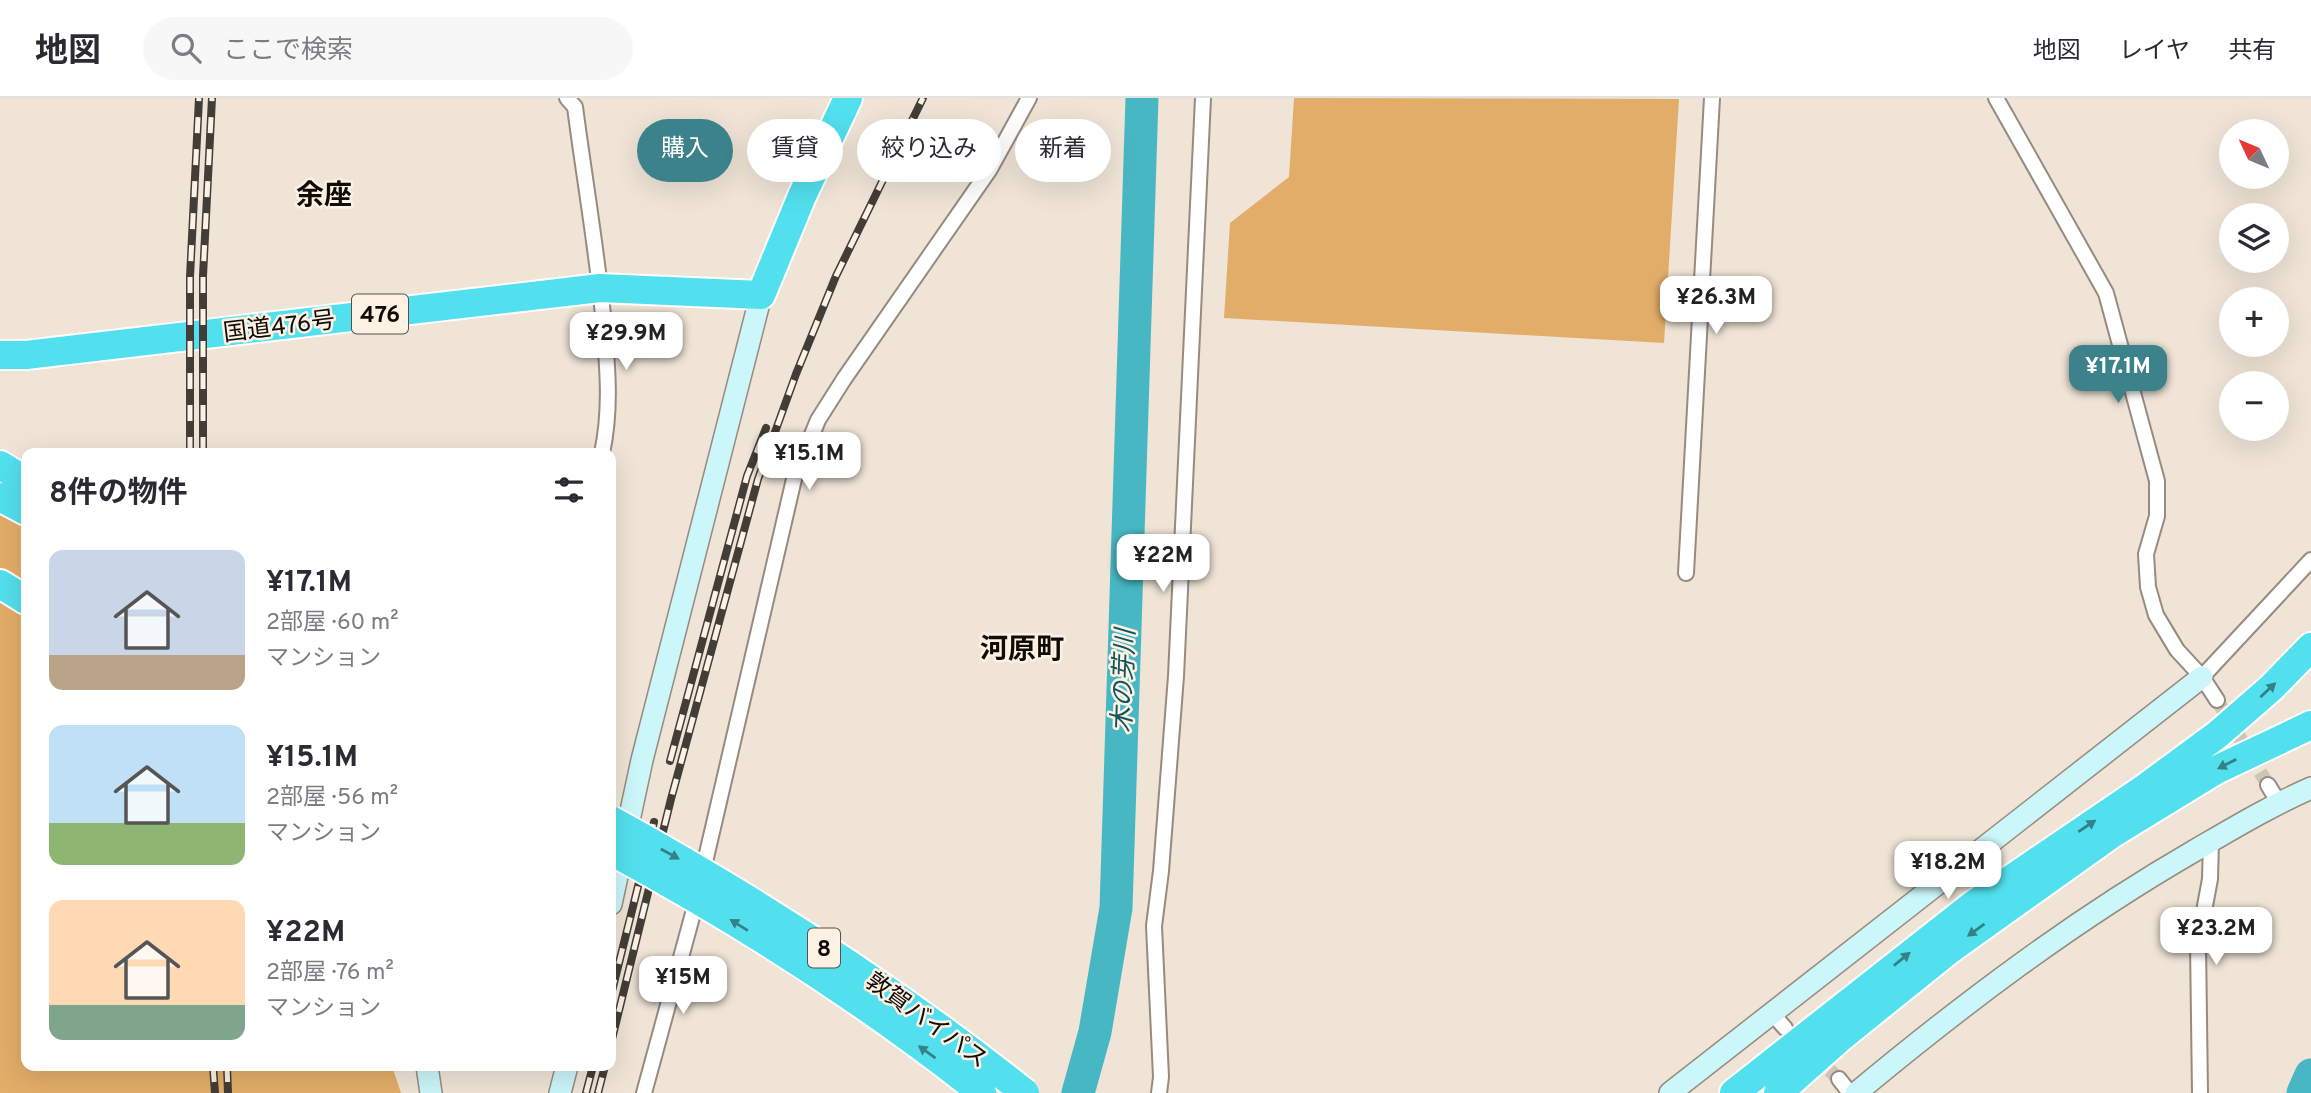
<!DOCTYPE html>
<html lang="ja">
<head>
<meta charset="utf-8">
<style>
	body { margin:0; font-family:Overpass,"Noto Sans JP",sans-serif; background:#f7f7f7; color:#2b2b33; height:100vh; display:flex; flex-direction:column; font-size:26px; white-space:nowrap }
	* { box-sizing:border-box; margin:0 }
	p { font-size:23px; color:#7c7c81 }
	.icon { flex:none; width:38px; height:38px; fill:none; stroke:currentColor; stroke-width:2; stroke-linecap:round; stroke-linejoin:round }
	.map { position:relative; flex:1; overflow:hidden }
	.details { position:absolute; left:21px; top:350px; width:595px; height:623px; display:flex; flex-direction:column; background:#fff; border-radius:14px; box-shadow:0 7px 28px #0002 }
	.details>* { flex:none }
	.guide { position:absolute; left:637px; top:21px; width:665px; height:63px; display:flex; gap:14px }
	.needle { width:46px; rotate:314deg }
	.tools { position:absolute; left:2219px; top:21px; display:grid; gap:14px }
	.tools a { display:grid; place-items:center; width:70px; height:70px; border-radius:50%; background:#fff; box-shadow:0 7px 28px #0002; font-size:35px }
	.price { position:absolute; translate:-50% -60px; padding:0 16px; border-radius:14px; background:#fff; color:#222; font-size:23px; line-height:46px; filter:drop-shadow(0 2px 4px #0008) }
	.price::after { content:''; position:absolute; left:50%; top:42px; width:21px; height:16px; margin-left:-10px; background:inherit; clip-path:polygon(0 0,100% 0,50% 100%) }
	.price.on { background:#3b828a; color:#fff }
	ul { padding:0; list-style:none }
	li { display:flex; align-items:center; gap:21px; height:175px; padding:0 28px }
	li span { display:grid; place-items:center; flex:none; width:196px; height:140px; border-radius:14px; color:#555 }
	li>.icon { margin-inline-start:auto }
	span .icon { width:84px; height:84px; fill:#fffc; stroke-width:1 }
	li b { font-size:30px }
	h2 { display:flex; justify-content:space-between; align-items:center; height:84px; padding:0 28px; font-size:30px }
	.chip { padding:0 24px; border-radius:32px; background:#fff; box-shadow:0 7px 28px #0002; font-size:24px; line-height:63px }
	.chip.on { background:#3b828a; color:#fff }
	header { display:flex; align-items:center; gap:42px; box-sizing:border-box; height:98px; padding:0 35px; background:#fff; border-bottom:2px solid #e1e1e2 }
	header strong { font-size:33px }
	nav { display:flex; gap:38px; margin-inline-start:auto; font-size:24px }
	.search { width:490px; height:63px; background:#f7f7f7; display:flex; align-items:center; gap:18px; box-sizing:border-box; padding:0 24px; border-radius:38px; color:#7c7c81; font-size:26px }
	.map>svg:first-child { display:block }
	.green { fill:#e2ad68 }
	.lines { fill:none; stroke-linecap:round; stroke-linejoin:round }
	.river { stroke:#47b8c3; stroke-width:33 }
	.street-tunnel { stroke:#cec4b7; stroke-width:14; stroke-dasharray:14 7; stroke-linecap:butt }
	.street-casing { stroke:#968b7f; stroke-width:18 }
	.secondary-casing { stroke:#968b7f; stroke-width:24 }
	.highway-casing { stroke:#fff; stroke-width:32 }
	.street { stroke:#fff; stroke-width:14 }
	.secondary { stroke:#cbf6fa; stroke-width:21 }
	.highway { stroke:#52e0ee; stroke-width:28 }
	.rail-casing { stroke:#433d37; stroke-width:8 }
	.rail { stroke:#fcf1e3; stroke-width:5; stroke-dasharray:16; stroke-linecap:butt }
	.highway-bridge-casing { stroke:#fff; stroke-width:32; stroke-linecap:butt }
	.highway-bridge { stroke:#52e0ee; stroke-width:28 }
	.oneway { fill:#348186 }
	.labels { text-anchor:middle; stroke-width:5; stroke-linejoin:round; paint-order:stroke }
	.shield { fill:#fcf1e3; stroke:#57514a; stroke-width:2 }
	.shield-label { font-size:23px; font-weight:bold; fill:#100c08 }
	.street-label { font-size:24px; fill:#100c08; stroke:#fcf1e3 }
	.water-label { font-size:26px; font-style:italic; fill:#12545a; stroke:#fcf1e3 }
	.quarter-label { font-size:28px; font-weight:bold; fill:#100c08; stroke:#fcf1e3 }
</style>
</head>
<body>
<header>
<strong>地図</strong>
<div class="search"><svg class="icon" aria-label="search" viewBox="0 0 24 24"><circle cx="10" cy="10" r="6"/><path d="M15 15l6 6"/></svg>ここで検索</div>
<nav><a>地図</a><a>レイヤ</a><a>共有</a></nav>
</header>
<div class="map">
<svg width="2311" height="995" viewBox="0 0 2311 995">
	<rect width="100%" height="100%" fill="#efe4d6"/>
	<!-- green -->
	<path class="green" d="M1294 0 1679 1 1664 245 1224 220 1230 125 1289 79Z
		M0 358 19 360 26 365V968H392L401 995H0Z"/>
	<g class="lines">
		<!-- river -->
		<path class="river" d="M1078 995 1095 934 1116 810 1142 0
			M2303 995 2311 977"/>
		<!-- street-tunnel -->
		<path class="street-tunnel" d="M2217 602 2268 687
			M1814 958 1839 981"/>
		<defs>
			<path id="street" d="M567 0 575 9C584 78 596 147 603 217 607 263 612 309 602 355
				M1996 0 2106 195 2157 383V418L2146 456 2148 489 2156 517 2177 552 2202 579 2217 602
				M1686 475 1712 0
				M2202 579 2311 462
				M2268 687 2279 705
				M702 777 794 381 818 322 844 281 990 71 1029 0
				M1771 914 1785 930
				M1839 981 1850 995
				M644 995 698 797
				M1159 995 1161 979 1154 828 1161 773 1176 578 1203 0
				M2200 995 2198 845 2210 781 2211 743"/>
			<path id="secondary" d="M611 806 642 662 761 197
				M427 968 431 995
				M560 995 567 968
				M1670 995 2202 579
				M1856 995C1963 906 2073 823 2194 753 2232 731 2270 708 2311 690"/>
			<path id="highway" d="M0 257H26L600 190 761 197 802 98 848 0
				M0 367 26 383
				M0 399 26 413
				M0 486 26 502
				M1734 995 1973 807 2145 690 2217 637 2271 590 2311 549
				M1778 995 1841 939 1949 852 2113 735 2216 672 2311 627"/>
		</defs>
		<!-- street casing -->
		<use href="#street" class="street-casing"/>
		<!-- secondary casing -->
		<use href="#secondary" class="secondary-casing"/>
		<!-- highway casing -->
		<use href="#highway" class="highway-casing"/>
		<!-- street -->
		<use href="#street" class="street"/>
		<!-- secondary -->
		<use href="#secondary" class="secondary"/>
		<!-- highway -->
		<use href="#highway" class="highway"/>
		<defs>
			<path id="rail" d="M190 355V179L199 0
				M203 355V178L212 0
				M670 663 747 378 766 330
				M611 897 654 724
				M611 945 671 701 758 381 796 276 836 178 923 0
				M213 968 215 995
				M227 968 228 995
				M586 995 593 968
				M598 995 605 968"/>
		</defs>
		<!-- rail casing -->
		<use href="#rail" class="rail-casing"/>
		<!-- rail -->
		<use href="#rail" class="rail"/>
		<defs>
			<path id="highway-bridge" d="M611 722C756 802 896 892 1025 995
				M611 753C740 823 866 903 982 995"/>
		</defs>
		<!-- highway-bridge casing -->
		<use href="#highway-bridge" class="highway-bridge-casing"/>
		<!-- highway-bridge -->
		<use href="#highway-bridge" class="highway-bridge"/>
	</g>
	<!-- one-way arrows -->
	<defs><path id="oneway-solid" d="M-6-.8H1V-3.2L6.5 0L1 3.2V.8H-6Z" transform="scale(1.75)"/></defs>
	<g class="oneway">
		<use href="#oneway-solid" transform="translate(2268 592) rotate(-43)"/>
		<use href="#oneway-solid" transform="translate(2227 666) rotate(153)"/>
		<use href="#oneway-solid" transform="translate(2087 728) rotate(-34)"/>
		<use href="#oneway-solid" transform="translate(670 756) rotate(29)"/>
		<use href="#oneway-solid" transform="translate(739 827) rotate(-148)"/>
		<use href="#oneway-solid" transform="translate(1976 832) rotate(144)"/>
		<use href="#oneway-solid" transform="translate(1902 861) rotate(-39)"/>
		<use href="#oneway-solid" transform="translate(927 954) rotate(-144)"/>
	</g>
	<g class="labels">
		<!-- shield labels -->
		<g class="shield">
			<rect x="352" y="196.5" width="56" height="39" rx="5"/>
			<rect x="808" y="830.5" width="32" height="39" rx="5"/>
		</g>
		<g class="shield-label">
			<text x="380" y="224">476</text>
			<text x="824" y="858">8</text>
		</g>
		<!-- street labels -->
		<g class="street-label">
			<text transform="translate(279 228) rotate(-7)" y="8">国道476号</text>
			<text transform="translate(927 922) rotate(36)" y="8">敦賀バイパス</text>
		</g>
		<!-- water labels -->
		<g class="water-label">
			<text transform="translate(1123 583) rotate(-88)" y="9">木の芽川</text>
		</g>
		<!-- quarter labels -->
		<g class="quarter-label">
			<text x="324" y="106">余座</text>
			<text x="1022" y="560">河原町</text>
		</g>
	</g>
</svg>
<div class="tools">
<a><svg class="needle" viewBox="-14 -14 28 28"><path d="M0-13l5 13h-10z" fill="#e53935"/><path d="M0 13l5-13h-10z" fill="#7c7c81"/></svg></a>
<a><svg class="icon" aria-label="layers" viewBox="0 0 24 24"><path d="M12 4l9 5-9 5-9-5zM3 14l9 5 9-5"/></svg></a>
<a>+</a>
<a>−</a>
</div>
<b class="price" style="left:1716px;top:238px">¥26.3M</b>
<b class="price" style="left:626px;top:274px">¥29.9M</b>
<b class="price on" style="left:2118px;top:307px">¥17.1M</b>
<b class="price" style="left:809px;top:394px">¥15.1M</b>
<b class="price" style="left:1163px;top:496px">¥22M</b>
<b class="price" style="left:1948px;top:803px">¥18.2M</b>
<b class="price" style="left:2216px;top:869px">¥23.2M</b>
<b class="price" style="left:683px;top:918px">¥15M</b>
<div class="guide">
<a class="chip on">購入</a>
<a class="chip">賃貸</a>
<a class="chip">絞り込み</a>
<a class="chip">新着</a>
</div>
<section class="details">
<h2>8件の物件<svg class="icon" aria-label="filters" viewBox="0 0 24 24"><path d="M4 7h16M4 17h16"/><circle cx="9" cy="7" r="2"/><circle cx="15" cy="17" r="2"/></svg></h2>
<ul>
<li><span style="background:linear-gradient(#c9d6e8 75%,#b9a48a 0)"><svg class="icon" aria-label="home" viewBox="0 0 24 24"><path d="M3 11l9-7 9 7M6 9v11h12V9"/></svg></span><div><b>¥17.1M</b><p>2部屋 · 60 m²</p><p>マンション</p></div></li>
<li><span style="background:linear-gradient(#bfe0f5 70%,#8fb573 0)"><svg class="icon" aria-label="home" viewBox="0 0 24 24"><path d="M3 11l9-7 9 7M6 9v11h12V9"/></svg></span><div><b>¥15.1M</b><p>2部屋 · 56 m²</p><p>マンション</p></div></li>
<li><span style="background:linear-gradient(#ffd9b3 75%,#7fa58c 0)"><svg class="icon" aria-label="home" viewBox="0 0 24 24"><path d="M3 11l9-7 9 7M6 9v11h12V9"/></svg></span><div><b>¥22M</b><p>2部屋 · 76 m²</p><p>マンション</p></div></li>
</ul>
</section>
</div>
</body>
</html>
